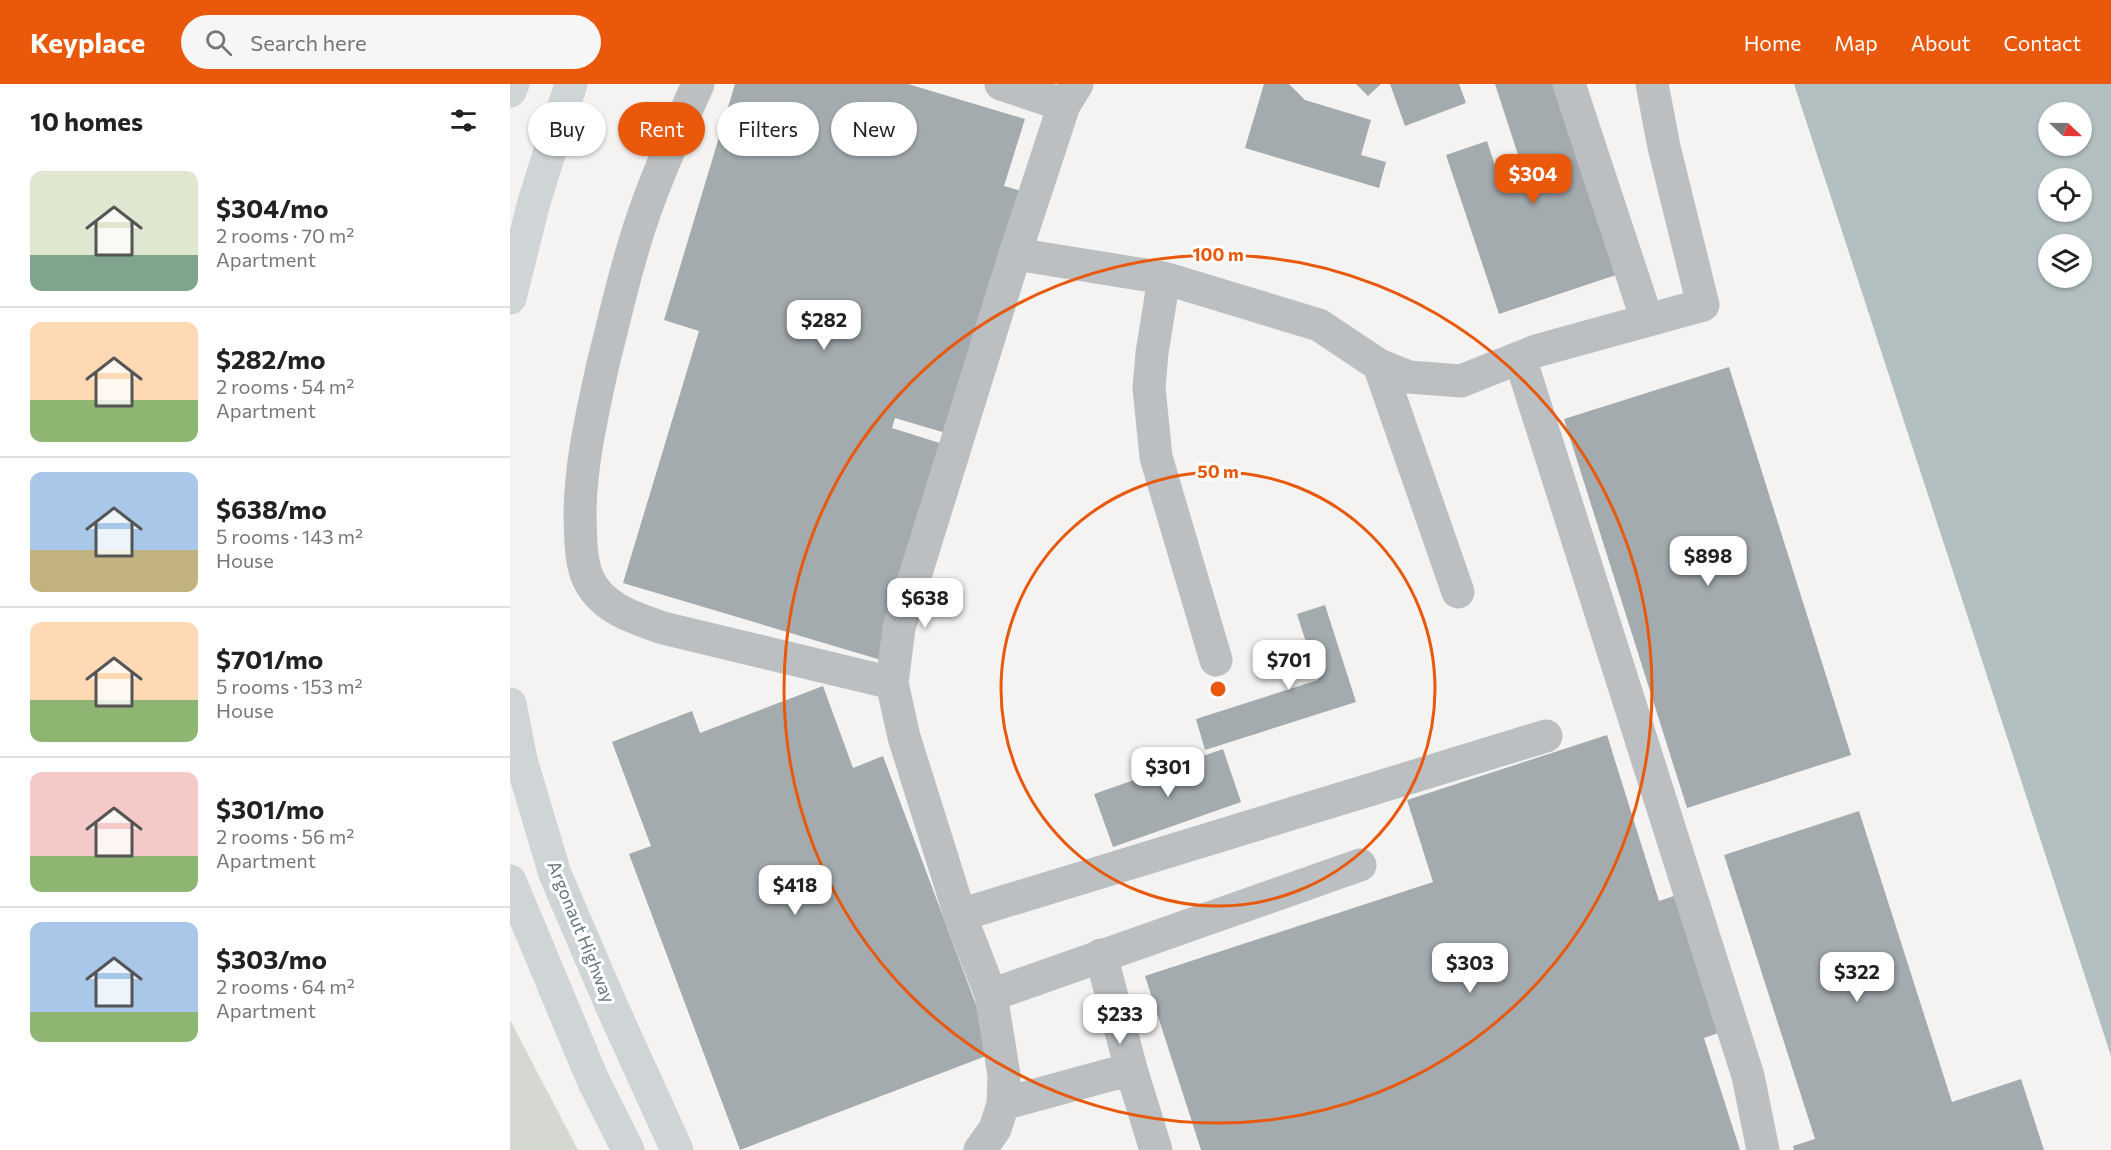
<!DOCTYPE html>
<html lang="en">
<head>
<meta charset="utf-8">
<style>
	body { margin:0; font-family:Commissioner,sans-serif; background:#f6f6f6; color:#222; height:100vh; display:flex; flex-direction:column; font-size:22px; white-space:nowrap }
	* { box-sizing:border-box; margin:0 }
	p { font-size:20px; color:#767676 }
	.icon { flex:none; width:33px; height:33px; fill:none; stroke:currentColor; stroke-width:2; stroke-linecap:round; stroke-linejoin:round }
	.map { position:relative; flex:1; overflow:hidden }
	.side { display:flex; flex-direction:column; background:#fff; width:510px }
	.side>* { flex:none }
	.banner { position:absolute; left:18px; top:18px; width:570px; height:54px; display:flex; gap:12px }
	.needle { width:39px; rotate:112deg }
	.controls { position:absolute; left:1528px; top:18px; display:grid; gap:12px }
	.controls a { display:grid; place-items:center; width:54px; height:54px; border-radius:50%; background:#fff; box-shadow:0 2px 4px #0004; font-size:30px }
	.price { position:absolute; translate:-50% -51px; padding:0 14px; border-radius:12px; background:#fff; color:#222; font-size:20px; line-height:39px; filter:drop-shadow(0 2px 3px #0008) }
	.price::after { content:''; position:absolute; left:50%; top:36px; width:18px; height:14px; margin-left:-9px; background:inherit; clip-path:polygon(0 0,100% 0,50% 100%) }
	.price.current { background:#ea580c; color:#fff }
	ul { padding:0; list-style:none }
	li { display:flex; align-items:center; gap:18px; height:150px; padding:0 30px }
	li+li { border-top:2px solid #e0e0e0 }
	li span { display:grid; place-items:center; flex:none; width:168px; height:120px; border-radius:12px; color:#555 }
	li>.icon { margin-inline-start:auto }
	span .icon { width:72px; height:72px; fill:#fffc; stroke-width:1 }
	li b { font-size:26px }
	h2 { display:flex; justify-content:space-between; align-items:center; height:72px; padding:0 30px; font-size:26px }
	.chip { padding:0 21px; border-radius:27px; background:#fff; box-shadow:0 2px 4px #0004; font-size:21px; line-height:54px }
	.chip.current { background:#ea580c; color:#fff }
	header { display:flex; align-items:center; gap:36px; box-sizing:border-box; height:84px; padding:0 30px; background:#ea580c; color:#fff }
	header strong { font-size:28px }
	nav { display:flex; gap:33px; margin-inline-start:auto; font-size:21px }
	.search { width:420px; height:54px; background:#f6f6f6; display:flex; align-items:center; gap:15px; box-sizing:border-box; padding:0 21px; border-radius:33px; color:#767676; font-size:22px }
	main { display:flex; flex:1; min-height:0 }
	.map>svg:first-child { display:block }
	.green { fill:#d4d8d0 }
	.water { fill:#b2bfc1; fill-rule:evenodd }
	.building { fill:#a3abaf }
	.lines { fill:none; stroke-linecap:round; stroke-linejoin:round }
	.minor { stroke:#bbbfc2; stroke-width:33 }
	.major { stroke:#cfd4d6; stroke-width:33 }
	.ring { fill:none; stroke:#e8590c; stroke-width:3 }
	.labels { text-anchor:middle; stroke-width:6; stroke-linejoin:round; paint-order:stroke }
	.street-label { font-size:18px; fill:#67767e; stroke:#fff }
	.centre { fill:#e8590c; stroke:#fff; stroke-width:3 }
	.ring-label { font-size:18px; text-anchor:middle; font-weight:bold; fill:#e8590c; stroke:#fff; stroke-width:6; stroke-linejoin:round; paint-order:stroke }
</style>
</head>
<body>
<header>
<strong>Keyplace</strong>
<div class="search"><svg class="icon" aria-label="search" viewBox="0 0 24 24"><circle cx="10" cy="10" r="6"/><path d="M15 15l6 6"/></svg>Search here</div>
<nav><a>Home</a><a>Map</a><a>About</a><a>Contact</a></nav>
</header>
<main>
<section class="side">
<h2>10 homes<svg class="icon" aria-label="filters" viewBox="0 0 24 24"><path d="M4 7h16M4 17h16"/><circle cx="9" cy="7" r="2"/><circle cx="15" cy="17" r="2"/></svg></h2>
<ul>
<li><span style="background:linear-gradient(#dfe7d0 70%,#7fa58c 0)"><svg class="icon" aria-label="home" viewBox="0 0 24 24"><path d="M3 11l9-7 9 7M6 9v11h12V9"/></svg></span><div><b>$304/mo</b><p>2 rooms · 70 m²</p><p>Apartment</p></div></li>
<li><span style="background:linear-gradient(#ffd9b3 65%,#8fb573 0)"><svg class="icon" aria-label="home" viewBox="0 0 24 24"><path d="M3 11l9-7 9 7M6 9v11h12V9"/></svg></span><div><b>$282/mo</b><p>2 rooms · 54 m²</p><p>Apartment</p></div></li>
<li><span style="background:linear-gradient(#a9c7e8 65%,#c2b280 0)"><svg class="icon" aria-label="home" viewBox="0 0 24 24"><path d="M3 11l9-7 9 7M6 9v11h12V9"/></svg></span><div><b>$638/mo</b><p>5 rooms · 143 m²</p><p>House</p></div></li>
<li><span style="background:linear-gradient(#ffd9b3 65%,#8fb573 0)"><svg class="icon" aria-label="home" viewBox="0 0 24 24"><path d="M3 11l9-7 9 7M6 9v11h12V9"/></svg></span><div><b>$701/mo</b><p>5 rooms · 153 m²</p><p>House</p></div></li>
<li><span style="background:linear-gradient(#f6c9c9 70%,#8fb573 0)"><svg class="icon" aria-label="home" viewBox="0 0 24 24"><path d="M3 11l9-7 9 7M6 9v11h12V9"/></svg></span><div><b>$301/mo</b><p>2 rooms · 56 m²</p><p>Apartment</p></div></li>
<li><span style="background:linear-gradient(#a9c7e8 75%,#8fb573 0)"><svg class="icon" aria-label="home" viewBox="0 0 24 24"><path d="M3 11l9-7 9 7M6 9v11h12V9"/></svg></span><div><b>$303/mo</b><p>2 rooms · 64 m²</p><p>Apartment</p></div></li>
</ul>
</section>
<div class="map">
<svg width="1601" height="1066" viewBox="0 0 1601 1066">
	<rect width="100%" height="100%" fill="#f4f3f1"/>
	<!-- green -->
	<path class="green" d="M0 936 68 1066H0Z"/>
	<!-- water -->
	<path class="water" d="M1284 0H1601V972ZM1539 28H1572V62H1539ZM1539 94H1572V128H1539ZM1539 160H1572V194H1539Z"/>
	<!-- building -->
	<path class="building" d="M225 0H398L515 35 494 102 512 107 439 350 385 334 382 344 436 361 371 576 113 499 189 247 154 236Z
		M754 0H779L795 16 861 36 851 71 876 78 869 104 735 64Z
		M846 0H871L858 12Z
		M880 0H949L956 19 895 42Z
		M985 0H1046L1109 190 989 230 936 71 977 57 989 94 1013 86Z
		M1219 283 1341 671 1177 724 1054 335Z
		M815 521 846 618 695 666 686 635 808 596 787 530Z
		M313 602 343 684 373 672 484 969 230 1066 119 770 141 762 102 658 182 627 190 649Z
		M1097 651 1149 817 1176 808 1220 945 1194 954 1230 1066H691L635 892 923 798 897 716Z
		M713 665 731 718 603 763 584 710Z
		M1349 727 1442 1018 1511 995 1534 1066H1284L1283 1062 1305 1055 1214 771Z"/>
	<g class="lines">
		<!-- minor -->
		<path class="minor" d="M188 0C165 52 140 106 124 161 112 200 103 241 93 280 82 331 70 381 70 433 71 453 70 474 77 492 90 524 124 534 153 544L382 599
			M491 0 554 21
			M1059 0 1137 236
			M505 170 654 194 809 241 869 281 899 293 951 297 1026 267 1193 221 1154 63 1142 0
			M654 194 642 269 639 304 646 373 706 576
			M1010 274 1238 992 1253 1066
			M869 281 948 508
			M450 831 1036 652
			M591 871 621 985
			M481 911 850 781
			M493 1020 621 985 646 1066
			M470 1066 485 1045 493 1020 494 991 481 911 450 831 394 653 382 599 389 544 505 170 554 21 567 0"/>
		<!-- major -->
		<path class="major" d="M0 7 3 0
			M0 214 24 118 61 0
			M0 620 11 676 45 790 102 923 167 1066
			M0 797 83 996 118 1066"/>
	</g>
	<!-- distance rings -->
	<g class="ring">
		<circle cx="708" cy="605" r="217"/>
		<circle cx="708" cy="605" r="434"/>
	</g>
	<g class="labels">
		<!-- street labels -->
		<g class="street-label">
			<text transform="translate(71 848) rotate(68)" y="6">Argonaut Highway</text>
		</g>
	</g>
	<circle cx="708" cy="605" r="9" class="centre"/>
	<g class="ring-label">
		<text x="708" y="177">100 m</text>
		<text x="708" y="394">50 m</text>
	</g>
</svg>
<div class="controls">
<a><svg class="needle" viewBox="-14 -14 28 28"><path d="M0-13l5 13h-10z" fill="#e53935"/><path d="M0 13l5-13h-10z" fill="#767676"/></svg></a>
<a><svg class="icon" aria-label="locate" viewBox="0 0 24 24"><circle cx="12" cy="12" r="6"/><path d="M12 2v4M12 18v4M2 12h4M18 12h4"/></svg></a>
<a><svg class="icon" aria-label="layers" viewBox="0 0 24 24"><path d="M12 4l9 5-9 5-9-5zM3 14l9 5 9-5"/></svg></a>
</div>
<b class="price current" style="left:1023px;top:121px">$304</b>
<b class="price" style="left:314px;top:267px">$282</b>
<b class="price" style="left:1198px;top:503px">$898</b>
<b class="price" style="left:415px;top:545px">$638</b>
<b class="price" style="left:779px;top:607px">$701</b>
<b class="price" style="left:658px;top:714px">$301</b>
<b class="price" style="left:285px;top:832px">$418</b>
<b class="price" style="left:960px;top:910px">$303</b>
<b class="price" style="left:1347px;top:919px">$322</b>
<b class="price" style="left:610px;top:961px">$233</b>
<div class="banner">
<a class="chip">Buy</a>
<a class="chip current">Rent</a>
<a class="chip">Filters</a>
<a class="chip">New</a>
</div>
</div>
</main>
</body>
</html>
